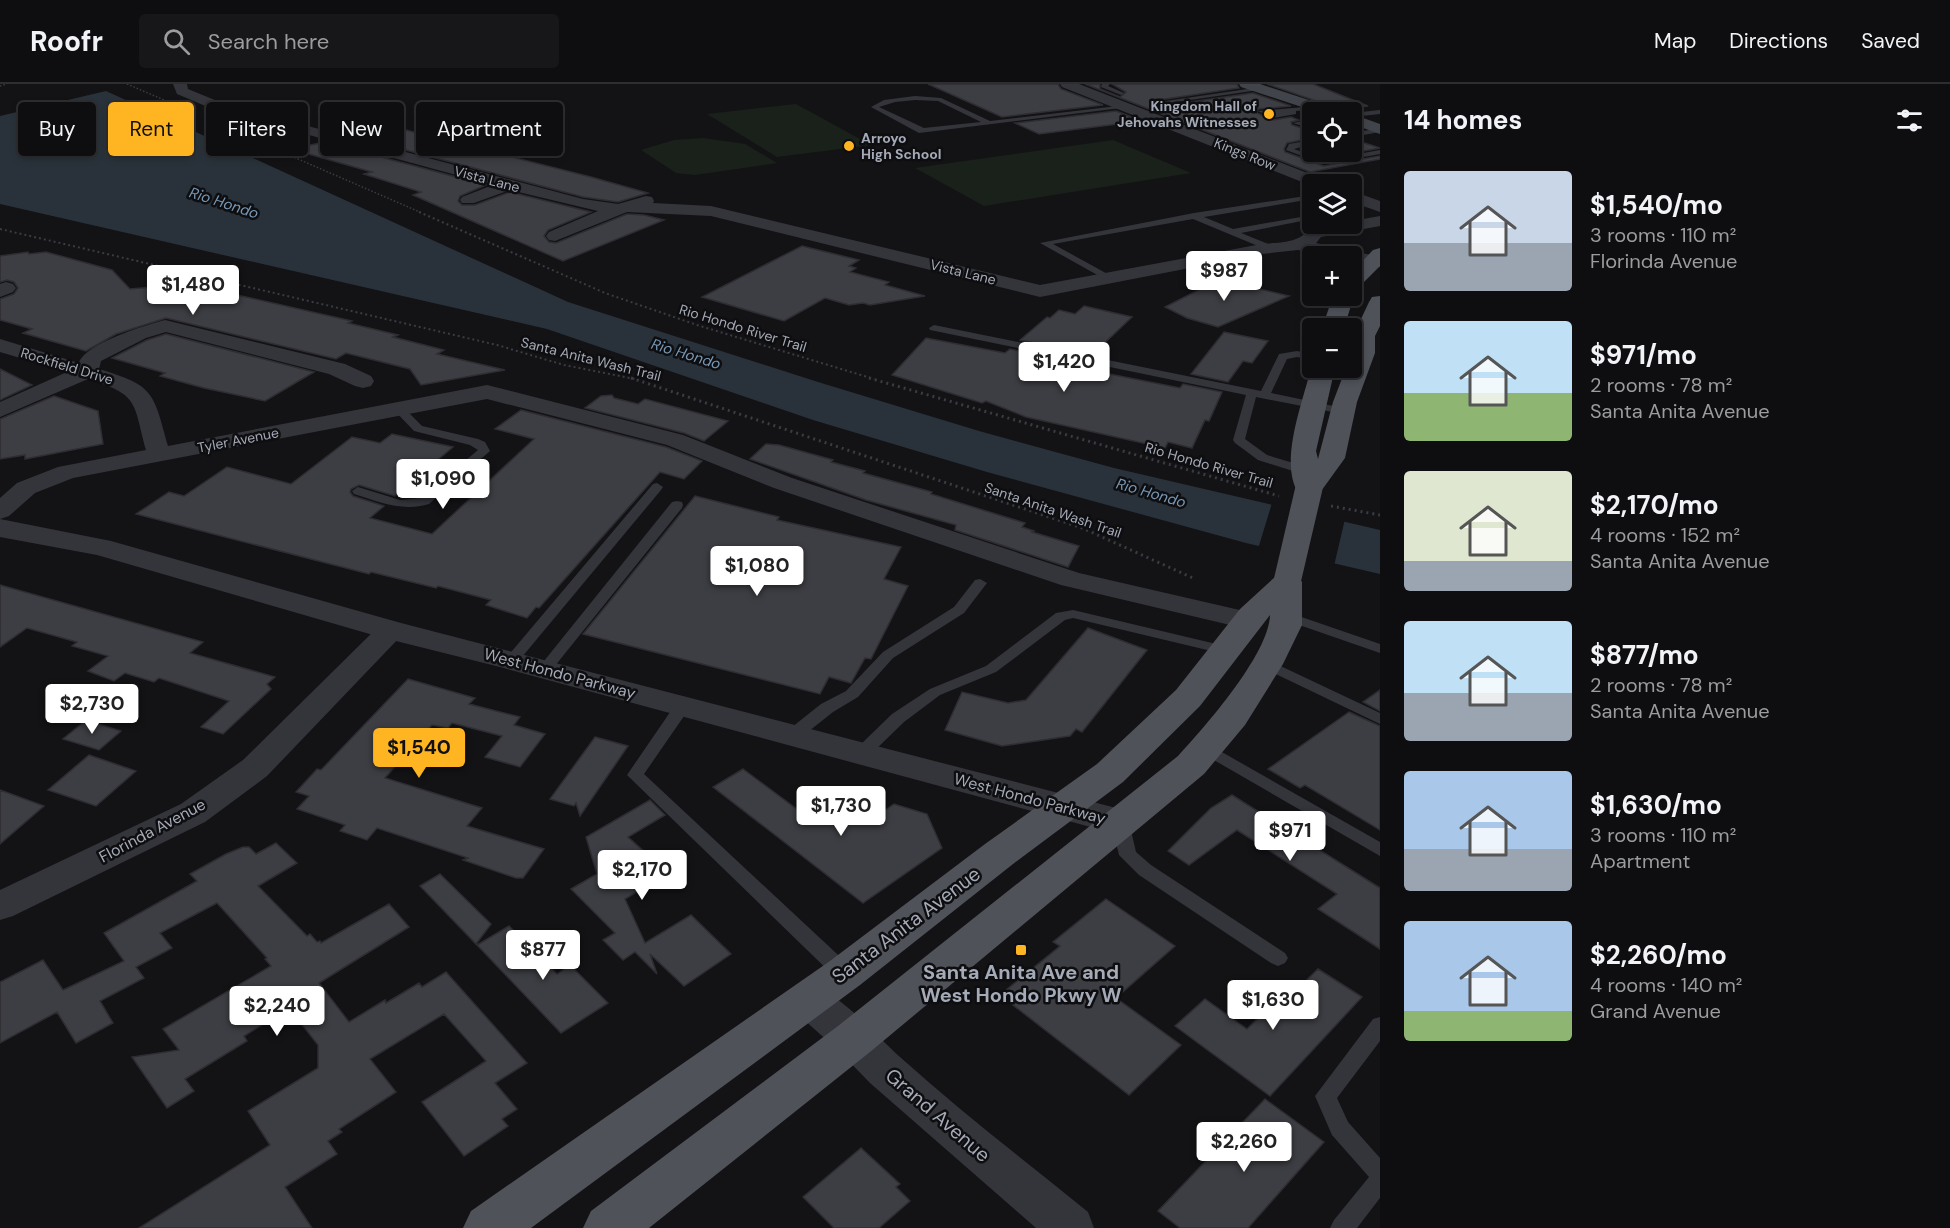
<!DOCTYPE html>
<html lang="en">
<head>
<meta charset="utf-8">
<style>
	body { margin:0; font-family:"DM Sans",sans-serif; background:#171719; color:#f1f3f6; height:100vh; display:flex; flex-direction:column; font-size:22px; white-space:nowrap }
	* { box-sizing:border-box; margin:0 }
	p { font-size:20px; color:#9b9c9f }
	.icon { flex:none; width:33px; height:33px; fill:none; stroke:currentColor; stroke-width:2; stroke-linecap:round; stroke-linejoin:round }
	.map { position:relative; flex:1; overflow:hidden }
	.drawer { display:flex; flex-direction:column; background:#0e0e10; width:570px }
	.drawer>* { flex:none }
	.guide { position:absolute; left:18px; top:18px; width:570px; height:54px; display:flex; gap:12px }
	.controls { position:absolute; left:1302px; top:18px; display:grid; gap:12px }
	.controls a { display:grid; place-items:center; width:60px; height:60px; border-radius:6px; background:#0e0e10; box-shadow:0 3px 9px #0003,0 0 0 2px #2e2e30; font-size:30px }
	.price { position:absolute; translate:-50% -51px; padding:0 14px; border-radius:6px; background:#fff; color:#222; font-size:20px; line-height:39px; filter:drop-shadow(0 2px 3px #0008) }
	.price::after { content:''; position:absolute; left:50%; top:36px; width:18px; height:14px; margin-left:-9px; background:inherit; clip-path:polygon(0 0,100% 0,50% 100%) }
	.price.current { background:#ffb522; color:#111 }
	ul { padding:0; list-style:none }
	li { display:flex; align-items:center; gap:18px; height:150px; padding:0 24px }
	li span { display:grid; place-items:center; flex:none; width:168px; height:120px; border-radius:6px; color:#555 }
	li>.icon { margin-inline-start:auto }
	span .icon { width:72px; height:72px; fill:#fffc; stroke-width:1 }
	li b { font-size:26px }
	h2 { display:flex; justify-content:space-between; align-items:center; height:72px; padding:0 24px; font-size:26px }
	.pill { padding:0 21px; border-radius:6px; background:#0e0e10; box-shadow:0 3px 9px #0003,0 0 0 2px #2e2e30; font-size:21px; line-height:54px }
	.pill.current { background:#ffb522; color:#111 }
	header { display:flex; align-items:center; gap:36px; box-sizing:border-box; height:84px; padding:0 30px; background:#0e0e10; border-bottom:2px solid #2e2e30 }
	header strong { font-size:28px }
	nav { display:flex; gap:33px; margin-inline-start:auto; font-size:21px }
	.search { width:420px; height:54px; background:#171719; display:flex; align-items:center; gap:15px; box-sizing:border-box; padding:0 21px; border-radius:6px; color:#9b9c9f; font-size:22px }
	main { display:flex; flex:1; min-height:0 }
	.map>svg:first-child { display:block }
	.green { fill:#19211a }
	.water { fill:#29323a }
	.pier { fill:#131316 }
	.building { fill:#3d3e43; stroke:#2d2d32; stroke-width:1.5 }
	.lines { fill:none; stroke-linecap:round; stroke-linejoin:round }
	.path-far2 { stroke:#3a3c42; stroke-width:1.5; stroke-dasharray:1.5 2; stroke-linecap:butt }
	.path-far1 { stroke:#3a3c42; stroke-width:2; stroke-dasharray:2 3; stroke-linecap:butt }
	.path { stroke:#3a3c42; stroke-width:3; stroke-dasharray:2 4; stroke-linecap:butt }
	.service { fill:#34353b; fill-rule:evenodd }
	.minor { fill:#34353b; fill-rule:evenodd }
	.tertiary { fill:#34353b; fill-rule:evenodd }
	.secondary { fill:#42444b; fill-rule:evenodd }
	.primary { fill:#50525a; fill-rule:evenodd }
	.primary-bridge { stroke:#50525a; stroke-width:27 }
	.poi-dot { fill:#ffb522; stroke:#0e0e10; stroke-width:2 }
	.labels { text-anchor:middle; stroke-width:5; stroke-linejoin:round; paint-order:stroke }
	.far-poi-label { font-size:14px; font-weight:bold; fill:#a4aab7; stroke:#0e0e10; text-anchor:end }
	.far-street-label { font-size:14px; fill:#a4aab7; stroke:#0e0e10 }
	.far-water-label { font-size:15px; font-style:italic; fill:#7798b6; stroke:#0e0e10 }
	.street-label { font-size:16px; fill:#a4aab7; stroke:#0e0e10 }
	.near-street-label { font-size:20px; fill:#a4aab7; stroke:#0e0e10 }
	.near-poi-label { font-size:20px; font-weight:bold; fill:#a4aab7; stroke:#0e0e10 }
</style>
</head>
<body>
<header>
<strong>Roofr</strong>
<div class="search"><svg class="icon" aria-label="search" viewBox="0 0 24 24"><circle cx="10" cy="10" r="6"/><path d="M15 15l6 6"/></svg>Search here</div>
<nav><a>Map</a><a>Directions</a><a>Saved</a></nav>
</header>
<main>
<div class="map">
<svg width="1380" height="1144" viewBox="0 0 1380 1144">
	<rect width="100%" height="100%" fill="#131316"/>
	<!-- green -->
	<path class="green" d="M796 20 871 61 777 73 707 30Z
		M703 54 745 60 777 79 695 91 676 89 641 66 674 56Z
		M1113 56 1191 89 984 122 915 84Z"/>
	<!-- water -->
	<path class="water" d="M106 7 568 218 818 298 979 347 1114 384 1380 446V490L1246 459 987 388 813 336 547 245 0 120V32Z"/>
	<!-- pier -->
	<path class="pier" d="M1272 419 1345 435 1334 482 1258 465Z"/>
	<!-- building -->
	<path class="building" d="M928 0H1058L1061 5 1103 21 1002 33Z
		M1085 0H1100V5L1120 13 1126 8 1112 0H1237L1239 4 1159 16 1157 18 1162 22 1253 9 1291 22 1258 25 1257 29 1273 36 1291 33 1299 36 1291 38 1292 41 1312 47V54L1287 59 1284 65 1285 68 1324 82 1380 72V75L1310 88Z
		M1267 0H1313L1368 22 1339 25Z
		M1116 27 1142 37 1039 50 1015 39Z
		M394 43 591 93 648 109 618 118 583 113 353 52Z
		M1352 55 1380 64 1325 74 1301 65 1312 62V68H1352Z
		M325 58 486 101 460 112 458 117 462 121H475L510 108 591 128 548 146 544 152 549 158 556 159 627 130 644 131 664 136 563 177 413 111 421 108 364 90 372 88 291 65Z
		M802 162 859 176 849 182 856 184 850 188 889 198 885 201 925 212 870 221 863 219 849 221 825 214 784 237 702 213Z
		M28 168 29 170 46 168 112 186 130 205 189 200 352 237 348 239 398 251 393 253 444 266 437 270 505 286 421 301 410 285 346 269 336 275 166 234 116 250 86 267 23 249 32 245 0 236V215L14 210 18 204 14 198 7 196 0 198V172Z
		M1233 194 1255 204 1289 212 1218 243 1187 234 1165 223 1214 198Z
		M1084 222 1132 233 1092 271 1020 256 1047 233 1050 234 1059 226 1075 230Z
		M1224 248 1268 257 1252 279 1243 277 1228 298 1191 290Z
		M166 250 314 288 265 317 204 304 160 292 165 289 112 274 147 256Z
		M926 254 1005 269 1010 265 1083 280 1079 284 1180 304 1183 300 1222 308 1209 337 1205 336 1192 364 1168 358 1165 364 1026 333 986 317 982 319 892 291Z
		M0 285 32 301 0 316Z
		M612 311 614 314 638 320 645 315 728 337 704 357 684 349 585 324 601 312Z
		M54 312 98 327 103 360 25 375V371L0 375V335Z
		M521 326 666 363 702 377 684 395 660 388 539 524 536 523 527 534 486 521 491 516 438 502 436 504 371 488 369 490 136 430 169 408 184 412 227 383 291 400 352 353 380 359 392 350 453 363 395 412 359 401 351 405 350 408 353 412 384 422 370 434 432 450 534 355 495 345Z
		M766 360 779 361 833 376 831 378 865 387 863 389 932 408 931 410 1025 439 1022 443 1034 447 1032 448 1079 462 1068 483 955 446 956 441 866 416 750 375Z
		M695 412 779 433 777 436 901 463 884 495 908 502 871 575 865 574 851 599 829 593 820 610 583 550Z
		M0 501 203 558 190 569 275 593 267 600 271 605 223 650 201 643 229 617 159 594 154 598 125 589 114 597 88 587 108 572 72 562 77 558 27 544 0 563Z
		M1088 544 1147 566 1082 648 1076 645 1070 652 1002 662 945 646 962 608 1008 619 1026 616Z
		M408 595 475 614 469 620 520 633 514 641 545 650 520 683 485 673 502 652 452 639 448 644 432 641 385 694 482 724 467 742 544 765 523 794H516L463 776 468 774 377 744 367 756 340 747 345 741 297 725 309 712 296 708 317 685 321 686Z
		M1380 606V627L1363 618Z
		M1349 628 1380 642V746L1305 701 1300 704 1268 685Z
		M86 636 121 647 99 666 63 655Z
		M595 653 628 662 580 732 576 719 574 722 550 715Z
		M89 671 136 687 96 722 48 706Z
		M743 685 817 740 844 723 866 739 894 720 927 730 942 764 863 819 713 703Z
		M0 706 44 722 0 760Z
		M1232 711 1380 804V865L1318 825 1337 810 1237 746 1189 781 1168 767 1211 724Z
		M650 716 665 731 628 753 668 789 625 815 645 859 691 831 731 870 684 902 650 870 657 890 635 868 623 876 603 856 615 849 571 805 597 790 586 753Z
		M276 759 297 779 258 802 307 852 310 850 317 858 320 857 321 859 389 820 409 843 319 899 349 938 385 916 386 919 419 899 422 903 446 888 527 979 495 999 517 1025 502 1035 508 1042 464 1072 422 1018 486 977 444 930 370 975 396 1008 339 1045 342 1048 328 1057 337 1070 285 1103 312 1144H139L270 1061 248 1027 318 984V961L289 924 244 952 247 957 185 995 194 1007 167 1024 132 973 179 966 163 945 271 882 265 875 267 874 217 819 160 849 172 864 136 883 144 894 100 917 113 939 76 959 57 928 0 959V898L43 876 63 906 124 877 104 849 197 797 190 790 226 770 243 763H249L256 770Z
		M440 790 491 840 476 860 420 802Z
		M1106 815 1175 862 1116 914 1181 961 1129 1011 1000 911 1060 862 1053 858Z
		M509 842 557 890 570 881 608 919 561 949 477 861Z
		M1318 885 1362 913 1270 1012 1175 942 1205 915 1247 945 1277 915 1283 919Z
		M1265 1015 1324 1058 1248 1144H1180L1158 1127Z
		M861 1064 900 1100 896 1103 910 1117 879 1144H834L803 1113Z"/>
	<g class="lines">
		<!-- path-far2 -->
		<path class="path-far2" d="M127 0 164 16
			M0 2 7 0
			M259 58 422 129"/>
		<!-- path-far1 -->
		<path class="path-far1" d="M419 128 605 209 697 241 874 295
			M0 145 497 261 564 281 635 295"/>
		<!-- path -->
		<path class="path" d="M631 294 1082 444 1193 494
			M869 294 1279 412
			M1331 422 1380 431"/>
		<!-- service -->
		<path class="service" d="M1102 0H1110L1108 2 1124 9 1121 11 1101 3Z
			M1261 3 1259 6 1162 20 1159 18Z
			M915 12 941 14 990 37 1126 21 1129 23 919 49 871 23 884 16ZM915 16 938 17 981 38 924 44 879 23 895 18Z
			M1317 22 1319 25 1296 27V30L1273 34 1258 27Z
			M1380 26V30L1352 33V29Z
			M1312 35V39L1308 40 1312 41V45L1293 39Z
			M1380 44V48L1352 53V49Z
			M1312 56V60L1294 65 1325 76 1380 66V70L1324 80 1286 66 1289 60Z
			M1312 111V115L1204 133 1233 145 1312 131V135L1241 149 1273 162 1274 164 1270 167 1193 135 1053 160 1113 193V197L1110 198 1040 159 1194 129Z
			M1352 118 1365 123 1352 127Z
			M934 241 1261 307 1279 270 1297 267 1312 270V276L1297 273 1287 275 1271 309 1343 324 1349 327 1343 330 1256 313 1245 355 1267 371 1313 385 1315 388 1309 392 1258 376 1235 359 1233 356 1246 311 930 246 929 244Z
			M399 322 403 323 422 342 478 355 485 358 490 367 429 420C402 428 380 418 354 410L352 407 358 403 400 416 421 414 478 366 470 361 414 347 393 325Z
			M657 399 663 403 661 406 517 579H507L504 576 507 573 653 400Z
			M677 417 682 418 683 421 682 424 550 588H540L537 585 540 582 672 418Z
			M980 495 987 499 964 529 893 574 858 613 833 628 799 655H787L785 651 787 647 821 620 846 607 883 568 954 523 975 496Z
			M1073 526 1229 563 1231 566 1224 570 1073 534 1065 536 996 588 940 611 904 638 868 673H856L854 669 856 665 892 630 930 605 986 582 1056 529Z
			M1284 527 1380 560V569L1279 534 1277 531Z
			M1266 575 1380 629V640L1261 583 1258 580Z
			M683 617 691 622 644 690 851 883 854 889 851 895 844 897 837 895 627 691 677 618Z
			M1206 659 1380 758V772L1200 668 1198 664 1200 660Z
			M1120 732 1126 734 1129 738 1136 768 1151 781 1285 869 1288 874 1285 879 1278 882 1271 879 1139 791 1119 771 1111 738 1114 734Z
			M1380 933V957L1337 1014 1348 1038 1380 1074V1114L1357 1144H1330L1334 1136 1369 1093 1332 1051 1315 1012 1373 935Z"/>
		<!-- minor -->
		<path class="minor" d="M173 0H187L188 5 256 33 304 41 583 115 618 120 646 112 652 113 654 117 653 119 711 122 1040 201 1262 160C1279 158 1298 160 1309 145L1352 140V137L1380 132V142L1321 153 1316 159 1380 173V183L1352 178V172H1327L1298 166 1262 170 1040 213 711 132 627 128 555 157 549 156 546 152 549 148 598 127 510 106 474 119H462L460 116 462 113 493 101 298 48 248 40 177 10Z
			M1060 0H1079L1328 97 1330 100 1312 102 1062 3Z
			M1352 107 1380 117V128L1352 118Z
			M6 198 13 200 16 204 13 208 0 213V200Z
			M165 236 345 280 371 292 374 297 371 302 363 304 355 302 329 290 166 248 146 254 101 277 99 285C155 302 153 308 168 362L487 301 683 351 792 394 1079 489 1257 530 1261 536 1257 542 1247 545 1061 501 774 404 667 361 487 315 73 394 35 409 9 432 0 435V414L17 399 58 383 146 366C133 317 139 311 88 295L0 333V318L67 288 0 268V255L79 279C84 260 146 241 165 236Z
			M391 537 401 540 406 546 401 552 267 692 205 738 13 832 0 836V806L181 720 243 676 381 540Z
			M807 899C842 910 873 949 900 973 960 1027 1025 1077 1088 1128L1094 1144H1036L870 999 839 967 793 926 787 915 793 904Z"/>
		<!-- tertiary -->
		<path class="tertiary" d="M0 435 111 457 401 539 1120 725 1134 728 1139 738 1134 748 1120 751 500 583 380 553 97 471 0 453Z"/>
		<!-- secondary -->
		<path class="secondary" d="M1239 0H1260L1336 25 1339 28H1317L1241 3Z
			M1352 30 1380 40V50L1352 40Z"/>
		<!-- primary -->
		<path class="primary" d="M1380 164V182L1359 203 1352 205V188L1373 166Z
			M1352 209 1354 212 1344 244H1322L1333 212H1352Z
			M1380 212V242L1375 252V269L1357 318 1345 374 1319 410 1309 412 1299 410C1278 379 1303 318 1311 284L1312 282 1335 284 1316 367 1318 375 1333 318 1346 284H1352L1353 252 1369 218 1372 213Z
			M1287 489 1298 492 1302 498V541L1283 580 1245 641 1204 690 870 968 649 1144H583L591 1127 838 942 1178 672C1205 643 1269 570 1270 531L1200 622 1123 698 1013 780 860 901 531 1144H463L471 1127 830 877 985 760 1097 680 1176 606 1240 525 1276 492Z"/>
		<!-- primary-bridge -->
		<path class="primary-bridge" d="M1287 498 1309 404"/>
	</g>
	<!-- markers -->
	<g class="poi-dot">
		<circle cx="1269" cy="30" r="6"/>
		<circle cx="849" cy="62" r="6"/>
		<rect x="1015" y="860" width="12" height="12" rx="3"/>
	</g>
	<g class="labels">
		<!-- far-poi labels -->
		<g class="far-poi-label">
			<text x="1257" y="27">Kingdom Hall of<tspan x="1257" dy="16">Jehovahs Witnesses</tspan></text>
			<text x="861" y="59" text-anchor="start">Arroyo<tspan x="861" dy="16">High School</tspan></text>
		</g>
		<!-- far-street labels -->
		<g class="far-street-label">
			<text transform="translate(1245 70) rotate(22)" y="5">Kings Row</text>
			<text transform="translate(487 95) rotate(15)" y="5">Vista Lane</text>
			<text transform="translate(963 188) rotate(14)" y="5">Vista Lane</text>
			<text transform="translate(743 244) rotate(17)" y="5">Rio Hondo River Trail</text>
			<text transform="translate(591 275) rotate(14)" y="5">Santa Anita Wash Trail</text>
			<text transform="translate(67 282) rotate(17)" y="5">Rockfield Drive</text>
			<text transform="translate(238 356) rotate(-11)" y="5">Tyler Avenue</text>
			<text transform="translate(1209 381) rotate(16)" y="5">Rio Hondo River Trail</text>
			<text transform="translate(1053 426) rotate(19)" y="5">Santa Anita Wash Trail</text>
		</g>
		<!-- far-water labels -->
		<g class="far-water-label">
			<text transform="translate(224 119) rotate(18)" y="5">Rio Hondo</text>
			<text transform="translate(686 270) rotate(17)" y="5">Rio Hondo</text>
			<text transform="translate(1151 409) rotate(16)" y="5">Rio Hondo</text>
		</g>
		<!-- street labels -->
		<g class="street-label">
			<text transform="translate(560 589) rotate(15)" y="6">West Hondo Parkway</text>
			<text transform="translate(1030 714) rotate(15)" y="6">West Hondo Parkway</text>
			<text transform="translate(152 746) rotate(-28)" y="6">Florinda Avenue</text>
		</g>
		<!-- near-street labels -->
		<g class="near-street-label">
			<text transform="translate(906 841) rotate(-37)" y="7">Santa Anita Avenue</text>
			<text transform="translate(938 1031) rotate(41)" y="7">Grand Avenue</text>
		</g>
		<!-- near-poi labels -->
		<g class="near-poi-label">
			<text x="1021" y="895">Santa Anita Ave and<tspan x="1021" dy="23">West Hondo Pkwy W</tspan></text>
		</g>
	</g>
</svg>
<div class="controls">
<a><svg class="icon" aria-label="locate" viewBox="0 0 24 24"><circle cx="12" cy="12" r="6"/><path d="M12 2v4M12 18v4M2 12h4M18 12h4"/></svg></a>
<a><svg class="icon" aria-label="layers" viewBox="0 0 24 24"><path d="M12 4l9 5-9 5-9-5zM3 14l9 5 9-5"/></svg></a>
<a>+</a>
<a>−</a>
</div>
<b class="price" style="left:1224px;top:218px">$987</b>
<b class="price" style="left:193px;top:232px">$1,480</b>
<b class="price" style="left:1064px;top:309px">$1,420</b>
<b class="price" style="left:443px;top:426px">$1,090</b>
<b class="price" style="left:757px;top:513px">$1,080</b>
<b class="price" style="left:92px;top:651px">$2,730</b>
<b class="price current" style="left:419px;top:695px">$1,540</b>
<b class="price" style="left:841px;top:753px">$1,730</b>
<b class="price" style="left:1290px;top:778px">$971</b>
<b class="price" style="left:642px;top:817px">$2,170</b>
<b class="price" style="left:543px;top:897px">$877</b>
<b class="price" style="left:1273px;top:947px">$1,630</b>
<b class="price" style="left:277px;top:953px">$2,240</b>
<b class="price" style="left:1244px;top:1089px">$2,260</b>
<div class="guide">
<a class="pill">Buy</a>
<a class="pill current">Rent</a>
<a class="pill">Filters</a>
<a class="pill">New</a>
<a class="pill">Apartment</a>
</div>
</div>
<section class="drawer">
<h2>14 homes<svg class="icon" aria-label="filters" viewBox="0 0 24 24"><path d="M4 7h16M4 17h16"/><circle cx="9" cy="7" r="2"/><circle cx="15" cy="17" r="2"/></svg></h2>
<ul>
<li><span style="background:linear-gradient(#c9d6e8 60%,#9aa5b1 0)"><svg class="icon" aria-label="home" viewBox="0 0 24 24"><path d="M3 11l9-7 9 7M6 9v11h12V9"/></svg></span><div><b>$1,540/mo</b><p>3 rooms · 110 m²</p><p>Florinda Avenue</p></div></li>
<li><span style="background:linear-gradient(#bfe0f5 60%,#8fb573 0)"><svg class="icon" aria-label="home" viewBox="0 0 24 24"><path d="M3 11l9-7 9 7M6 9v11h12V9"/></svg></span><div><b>$971/mo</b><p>2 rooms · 78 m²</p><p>Santa Anita Avenue</p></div></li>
<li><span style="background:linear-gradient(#dfe7d0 75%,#9aa5b1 0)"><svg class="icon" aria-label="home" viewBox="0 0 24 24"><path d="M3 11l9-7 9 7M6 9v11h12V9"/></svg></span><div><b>$2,170/mo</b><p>4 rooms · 152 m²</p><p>Santa Anita Avenue</p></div></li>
<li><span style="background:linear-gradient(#bfe0f5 60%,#9aa5b1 0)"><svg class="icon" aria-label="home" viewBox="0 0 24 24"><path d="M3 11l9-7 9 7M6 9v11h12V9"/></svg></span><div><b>$877/mo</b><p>2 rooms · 78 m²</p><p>Santa Anita Avenue</p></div></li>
<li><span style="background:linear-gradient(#a9c7e8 65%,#9aa5b1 0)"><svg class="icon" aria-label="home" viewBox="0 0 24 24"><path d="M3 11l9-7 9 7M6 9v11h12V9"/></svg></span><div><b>$1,630/mo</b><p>3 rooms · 110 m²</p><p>Apartment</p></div></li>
<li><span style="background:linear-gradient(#a9c7e8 75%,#8fb573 0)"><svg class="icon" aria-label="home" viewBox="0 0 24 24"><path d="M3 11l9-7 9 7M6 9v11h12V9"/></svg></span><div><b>$2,260/mo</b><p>4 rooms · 140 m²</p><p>Grand Avenue</p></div></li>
</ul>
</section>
</main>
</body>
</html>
